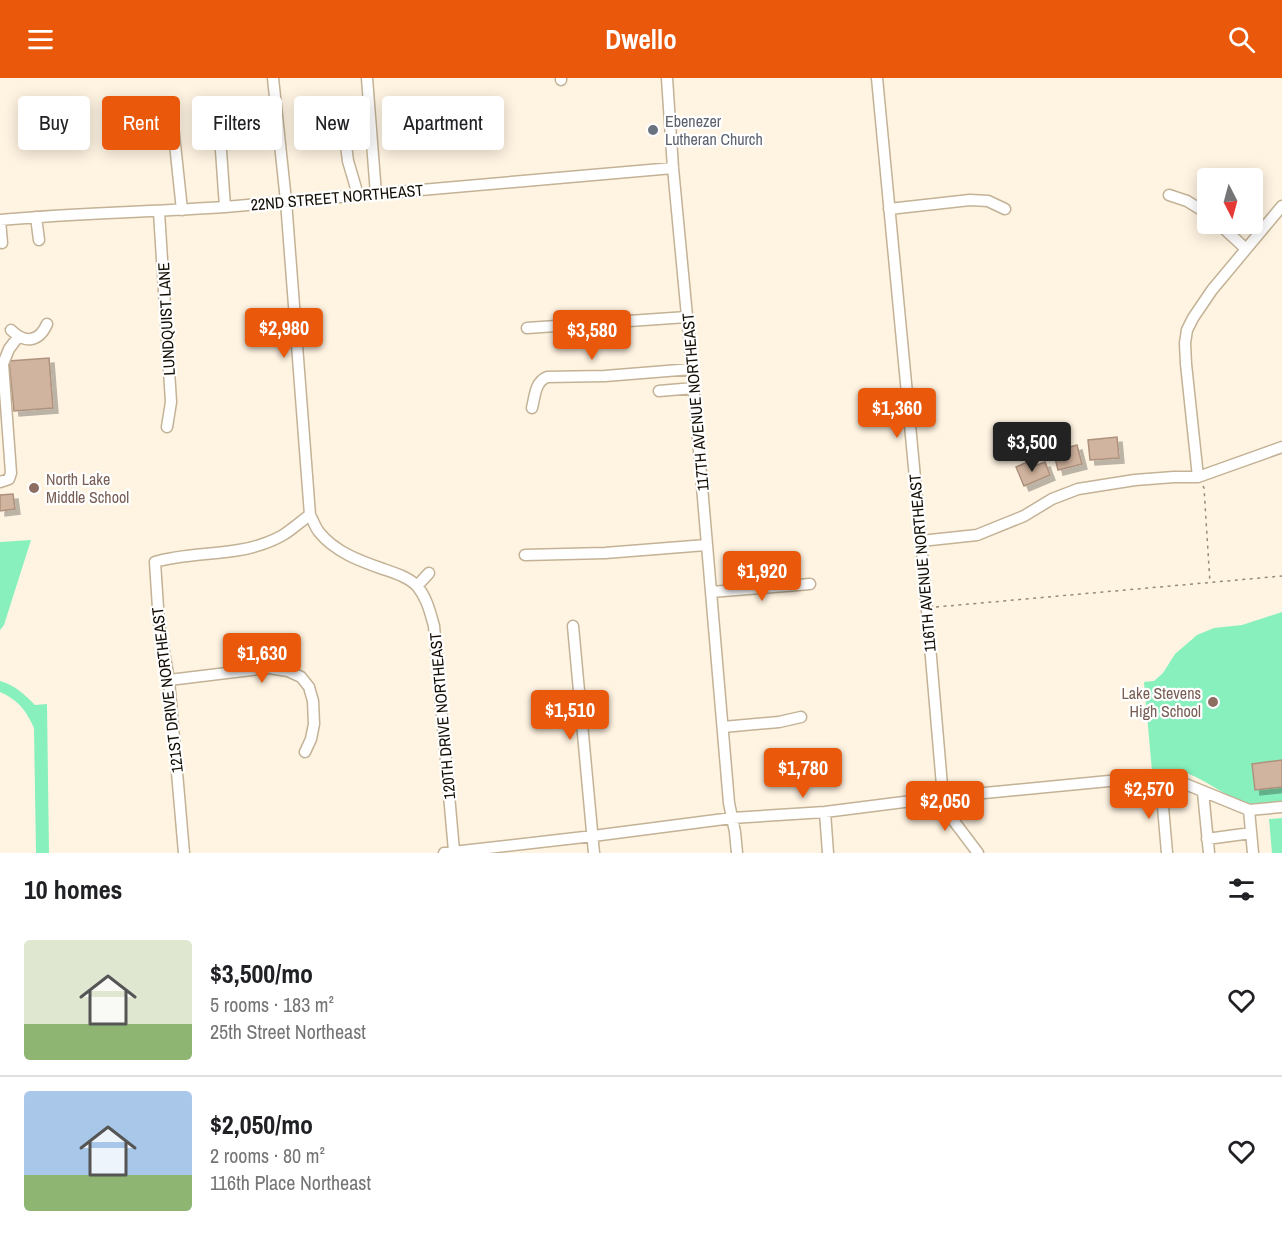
<!DOCTYPE html>
<html lang="en">
<head>
<meta charset="utf-8">
<style>
	body { margin:0; font-family:"Archivo Narrow",sans-serif; background:#f6f6f6; color:#202124; height:100vh; display:flex; flex-direction:column; font-size:22px; white-space:nowrap }
	* { box-sizing:border-box; margin:0 }
	p { font-size:20px; color:#757577 }
	.icon { flex:none; width:33px; height:33px; fill:none; stroke:currentColor; stroke-width:2; stroke-linecap:round; stroke-linejoin:round }
	.map { position:relative; height:775px; overflow:hidden }
	.drawer { display:flex; flex-direction:column; background:#fff; flex:1 }
	.drawer>* { flex:none }
	.top-card { position:absolute; left:18px; top:18px; width:600px; height:54px; display:flex; gap:12px }
	.needle { width:39px; rotate:174deg }
	.fabs { position:absolute; left:1197px; top:90px; display:grid; gap:12px }
	.fabs a { display:grid; place-items:center; width:66px; height:66px; border-radius:6px; background:#fff; box-shadow:0 3px 15px #0003; font-size:30px }
	.price { position:absolute; translate:-50% -51px; padding:0 14px; border-radius:6px; background:#ea580c; color:#fff; font-size:20px; line-height:39px; filter:drop-shadow(0 2px 3px #0008) }
	.price::after { content:''; position:absolute; left:50%; top:36px; width:18px; height:14px; margin-left:-9px; background:inherit; clip-path:polygon(0 0,100% 0,50% 100%) }
	.price.current { background:#222; color:#fff }
	ul { padding:0; list-style:none }
	li { display:flex; align-items:center; gap:18px; height:150px; padding:0 24px }
	li+li { border-top:2px solid #e0e0e0 }
	li span { display:grid; place-items:center; flex:none; width:168px; height:120px; border-radius:6px; color:#555 }
	li>.icon { margin-inline-start:auto }
	span .icon { width:72px; height:72px; fill:#fffc; stroke-width:1 }
	li b { font-size:26px }
	h2 { display:flex; justify-content:space-between; align-items:center; height:72px; padding:0 24px; font-size:26px }
	.pill { padding:0 21px; border-radius:6px; background:#fff; box-shadow:0 3px 15px #0003; font-size:21px; line-height:54px }
	.pill.current { background:#ea580c; color:#fff }
	header { display:flex; justify-content:space-between; align-items:center; height:78px; padding:0 24px; background:#ea580c; color:#fff; font-size:27px; font-weight:700 }
	.map>svg:first-child { display:block }
	.green { fill:#87f0bd }
	.building { fill:#d1b49f; stroke:#ae927e; stroke-width:1.5; filter:url(#shadow) }
	.lines { fill:none; stroke-linecap:round; stroke-linejoin:round }
	.minor-casing { stroke:#c3b295; stroke-width:13 }
	.path { stroke:#938b7c; stroke-width:1.5; stroke-dasharray:3 4.5; stroke-linecap:butt }
	.minor { stroke:#fff; stroke-width:10 }
	.worship-dot { fill:#6b7280; stroke:#fff; stroke-width:2 }
	.education-dot { fill:#8d6e63; stroke:#fff; stroke-width:2 }
	.labels { text-anchor:middle; stroke-width:4.5; stroke-linejoin:round; paint-order:stroke }
	.worship-label { font-size:16px; fill:#5b616d; stroke:#fff; text-anchor:start }
	.street-label { font-size:16px; fill:#140e04; stroke:#fff }
	.education-label { font-size:16px; fill:#785e54; stroke:#fff; text-anchor:start }
</style>
</head>
<body>
<header><svg class="icon" aria-label="menu" viewBox="0 0 24 24"><path d="M4 6h16M4 12h16M4 18h16"/></svg>Dwello<svg class="icon" aria-label="search" viewBox="0 0 24 24"><circle cx="10" cy="10" r="6"/><path d="M15 15l6 6"/></svg></header>
<div class="map">
<svg width="1282" height="775" viewBox="0 0 1282 775">
	<defs>
		<filter id="shadow"><feDropShadow dx="5" dy="5" stdDeviation="0" flood-color="#0004"/></filter>
	</defs>
	<rect width="100%" height="100%" fill="#fff4e2"/>
	<!-- green -->
	<path class="green" d="M31 462 4 547 0 552V464Z
		M1282 534V725C1269 727 1252 728 1240 723 1218 714 1200 697 1176 692 1168 691 1160 692 1152 693L1144 604 1154 603 1163 595 1175 576 1197 557 1214 550 1242 547Z
		M0 603C15 607 24 616 35 627L47 626 49 775H36L34 650C26 632 18 622 0 614Z
		M1282 740V775H1272L1269 741Z"/>
	<!-- building -->
	<path class="building" d="M49 280 53 330 14 333 9 283Z
		M1117 359 1119 380 1090 382 1088 362Z
		M1077 367 1082 386 1058 392 1054 376 1064 374 1063 371Z
		M1030 383 1032 389 1045 384 1050 397 1024 408 1016 389Z
		M13 416 15 431 0 433V417Z
		M1282 682V709L1255 712 1252 686Z"/>
	<g class="lines">
		<defs>
			<path id="minor" d="M273 0 286 123 310 437
				M367 0 376 116
				M561 0V2
				M667 0 673 90 692 291 729 725 735 754 737 775
				M877 0 921 463 943 719 950 738 978 775
				M218 30 225 129
				M172 38 182 132
				M345 60 348 83 358 117
				M1169 117 1187 123 1208 136
				M889 131 970 122 988 123 1005 131
				M159 134 171 324 167 349
				M36 139 39 162
				M0 142C75 135 150 134 225 129L673 90
				M0 142 2 165
				M1219 146 1246 171
				M527 250 687 239
				M11 252C25 266 39 264 47 246
				M659 313 694 310
				M532 330C535 318 535 304 547 299L605 298 692 291
				M1198 399 1186 286 1185 265 1187 252 1193 240 1212 212 1282 128
				M0 404 9 401 11 395 3 286 9 271 18 259
				M921 463 977 457 1024 438 1052 421 1078 411 1135 402 1174 399H1198L1282 369
				M525 477 605 475 706 467
				M417 508C427 520 430 534 434 548L454 773
				M711 514 810 506
				M573 548 594 775
				M169 602 269 590 288 593 301 599 309 609 313 623 314 646 311 661 305 674
				M723 649 779 644 801 639
				M1161 706 1167 775
				M1203 714 1209 775
				M1249 732 1282 729
				M825 734 828 775
				M1207 761 1251 755
				M184 775 169 602 159 545 155 484C182 476 211 477 239 472 253 470 271 464 283 457 293 451 301 443 310 437 313 442 315 449 319 454 335 474 360 483 383 491 395 495 408 499 417 508L429 495
				M444 775 593 758 732 740 825 734 943 719 1140 700 1161 706 1178 703 1249 732 1253 775"/>
		</defs>
		<!-- minor casing -->
		<use href="#minor" class="minor-casing"/>
		<!-- path -->
		<path class="path" d="M1203 408 1204 410 1210 505
			M936 529 1282 498"/>
		<!-- minor -->
		<use href="#minor" class="minor"/>
	</g>
	<!-- markers -->
	<circle class="worship-dot" cx="653" cy="52" r="6"/>
	<g class="education-dot">
		<circle cx="34" cy="410" r="6"/>
		<circle cx="1213" cy="624" r="6"/>
	</g>
	<g class="labels">
		<!-- worship labels -->
		<g class="worship-label">
			<text x="665" y="49">Ebenezer<tspan x="665" dy="18">Lutheran Church</tspan></text>
		</g>
		<!-- street labels -->
		<g class="street-label">
			<text transform="translate(337 119) rotate(-5)" y="6">22ND STREET NORTHEAST</text>
			<text transform="translate(166 241) rotate(-93)" y="6">LUNDQUIST LANE</text>
			<text transform="translate(695 324) rotate(-95)" y="6">117TH AVENUE NORTHEAST</text>
			<text transform="translate(922 485) rotate(-95)" y="6">116TH AVENUE NORTHEAST</text>
			<text transform="translate(167 612) rotate(-97)" y="6">121ST DRIVE NORTHEAST</text>
			<text transform="translate(442 638) rotate(-95)" y="6">120TH DRIVE NORTHEAST</text>
		</g>
		<!-- education labels -->
		<g class="education-label">
			<text x="46" y="407">North Lake<tspan x="46" dy="18">Middle School</tspan></text>
			<text x="1201" y="621" text-anchor="end">Lake Stevens<tspan x="1201" dy="18">High School</tspan></text>
		</g>
	</g>
</svg>
<div class="fabs">
<a><svg class="needle" viewBox="-14 -14 28 28"><path d="M0-13l5 13h-10z" fill="#e53935"/><path d="M0 13l5-13h-10z" fill="#757577"/></svg></a>
</div>
<b class="price" style="left:284px;top:281px">$2,980</b>
<b class="price" style="left:592px;top:283px">$3,580</b>
<b class="price" style="left:897px;top:361px">$1,360</b>
<b class="price current" style="left:1032px;top:395px">$3,500</b>
<b class="price" style="left:762px;top:524px">$1,920</b>
<b class="price" style="left:262px;top:606px">$1,630</b>
<b class="price" style="left:570px;top:663px">$1,510</b>
<b class="price" style="left:803px;top:721px">$1,780</b>
<b class="price" style="left:1149px;top:742px">$2,570</b>
<b class="price" style="left:945px;top:754px">$2,050</b>
<div class="top-card">
<a class="pill">Buy</a>
<a class="pill current">Rent</a>
<a class="pill">Filters</a>
<a class="pill">New</a>
<a class="pill">Apartment</a>
</div>
</div>
<section class="drawer">
<h2>10 homes<svg class="icon" aria-label="filters" viewBox="0 0 24 24"><path d="M4 7h16M4 17h16"/><circle cx="9" cy="7" r="2"/><circle cx="15" cy="17" r="2"/></svg></h2>
<ul>
<li><span style="background:linear-gradient(#dfe7d0 70%,#8fb573 0)"><svg class="icon" aria-label="home" viewBox="0 0 24 24"><path d="M3 11l9-7 9 7M6 9v11h12V9"/></svg></span><div><b>$3,500/mo</b><p>5 rooms · 183 m²</p><p>25th Street Northeast</p></div><svg class="icon" aria-label="heart" viewBox="0 0 24 24"><path d="M12 20l-8-8c-3-5 5-10 8-4 3-6 11-1 8 4z"/></svg></li>
<li><span style="background:linear-gradient(#a9c7e8 70%,#8fb573 0)"><svg class="icon" aria-label="home" viewBox="0 0 24 24"><path d="M3 11l9-7 9 7M6 9v11h12V9"/></svg></span><div><b>$2,050/mo</b><p>2 rooms · 80 m²</p><p>116th Place Northeast</p></div><svg class="icon" aria-label="heart" viewBox="0 0 24 24"><path d="M12 20l-8-8c-3-5 5-10 8-4 3-6 11-1 8 4z"/></svg></li>
</ul>
</section>
</body>
</html>
